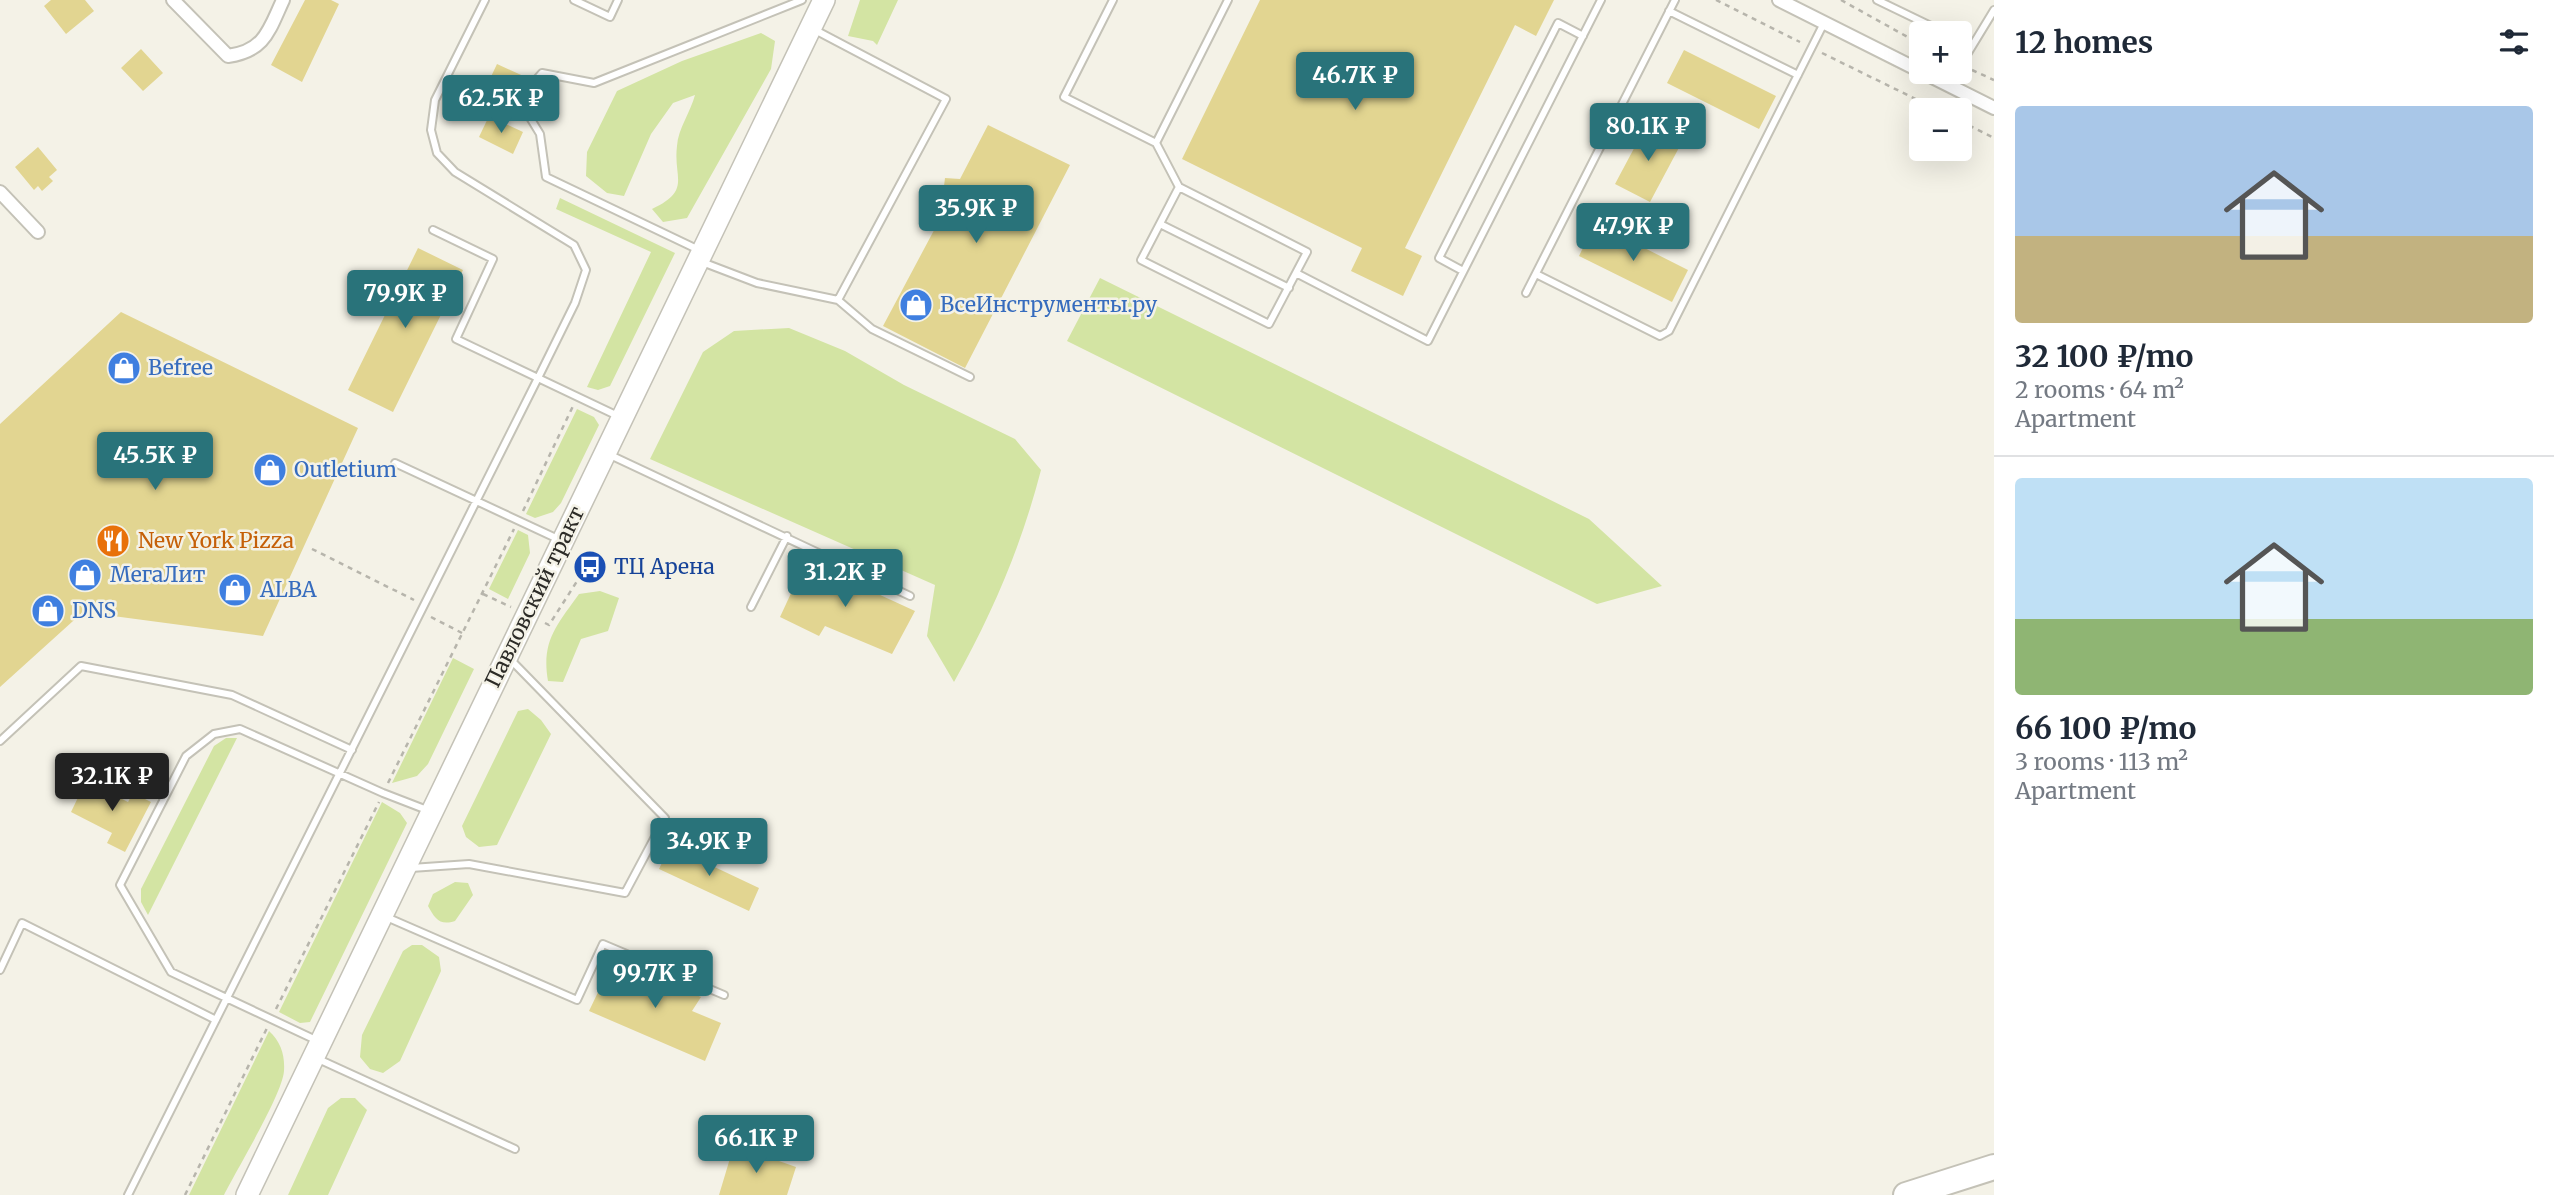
<!DOCTYPE html>
<html lang="en">
<head>
<meta charset="utf-8">
<style>
	body { margin:0; font-family:Merriweather,serif; background:#f6f6f7; color:#1f2937; height:100vh; display:flex; flex-direction:column; font-size:26px; white-space:nowrap }
	* { box-sizing:border-box; margin:0 }
	p { font-size:23px; color:#747a83 }
	.icon { flex:none; width:38px; height:38px; fill:none; stroke:currentColor; stroke-width:2; stroke-linecap:round; stroke-linejoin:round }
	.map { position:relative; flex:1; overflow:hidden }
	.drawer { display:flex; flex-direction:column; background:#fff; width:560px }
	.drawer>* { flex:none }
	.controls { position:absolute; left:1909px; top:21px; display:grid; gap:14px }
	.controls a { display:grid; place-items:center; width:63px; height:63px; border-radius:7px; background:#fff; box-shadow:0 7px 28px #0002; font-size:35px }
	.price { position:absolute; translate:-50% -60px; padding:0 16px; border-radius:7px; background:#29737a; color:#fff; font-size:23px; line-height:46px; filter:drop-shadow(0 2px 4px #0008) }
	.price::after { content:''; position:absolute; left:50%; top:42px; width:21px; height:16px; margin-left:-10px; background:inherit; clip-path:polygon(0 0,100% 0,50% 100%) }
	.price.on { background:#222; color:#fff }
	ul { padding:0; list-style:none }
	li { display:grid; align-content:center; gap:14px; height:371px; padding:0 21px }
	li+li { border-top:2px solid #e0e1e3 }
	li span { display:grid; place-items:center; height:217px; border-radius:7px; color:#555 }
	li>.icon { margin-inline-start:auto }
	span .icon { width:126px; height:126px; fill:#fffc; stroke-width:1 }
	li b { font-size:30px }
	h2 { display:flex; justify-content:space-between; align-items:center; height:84px; padding:0 21px; font-size:30px }
	main { display:flex; flex:1; min-height:0 }
	.map>svg:first-child { display:block }
	.green { fill:#d3e4a3 }
	.building { fill:#e2d591 }
	.lines { fill:none; stroke-linecap:round; stroke-linejoin:round }
	.lane-casing { stroke:#c4c2b7; stroke-width:10 }
	.street-casing { stroke:#c4c2b7; stroke-width:16 }
	.primary-casing { stroke:#c4c2b7; stroke-width:24 }
	.highway-casing { stroke:#c4c2b7; stroke-width:28 }
	.path { stroke:#b7b5ac; stroke-width:2.5; stroke-dasharray:5 5; stroke-linecap:butt }
	.lane { stroke:#fff; stroke-width:6 }
	.street { stroke:#fff; stroke-width:12 }
	.primary { stroke:#fff; stroke-width:21 }
	.highway { stroke:#fff; stroke-width:24 }
	.labels { text-anchor:middle; stroke-width:5; stroke-linejoin:round; paint-order:stroke }
	.shop-label { font-size:21px; fill:#366cbe; stroke:#f4f2e7; text-anchor:start }
	.food-label { font-size:21px; fill:#c56008; stroke:#f4f2e7; text-anchor:start }
	.transit-label { font-size:21px; fill:#164399; stroke:#f4f2e7; text-anchor:start }
	.street-label { font-size:21px; fill:#2c2b27; stroke:#f4f2e7 }
</style>
</head>
<body>
<main>
<div class="map">
<svg width="1994" height="1195" viewBox="0 0 1994 1195">
	<rect width="100%" height="100%" fill="#f4f2e7"/>
	<!-- green -->
	<path class="green" d="M860 0H898L877 45 873 41 848 36Z
		M761 33 775 41 771 69 687 218 663 222 652 209C692 190 673 178 677 146 678 129 691 111 695 95L673 103 651 134 624 196 607 193 586 176 587 152 617 91 682 61Z
		M560 198 675 253 610 386 598 390 587 387 651 252 556 209Z
		M1100 278 1589 519 1662 586 1597 604 1067 341Z
		M789 328 845 351 904 385 1015 439 1041 470C1021 547 993 612 954 682L927 636 935 585 650 459 703 352 734 331Z
		M577 409 594 417 599 425 561 503 553 512 535 518 526 514Z
		M518 530 528 535 530 553 508 599 489 589Z
		M600 591 619 598 608 631 581 639 563 682 548 681C541 641 557 625 579 594Z
		M453 658 474 669 428 764 417 776 392 783Z
		M528 709 541 720 551 734 497 845 479 847 466 837 462 826 518 711Z
		M226 738H237L148 915 141 902V889L214 746Z
		M382 802 400 813 407 823 310 1022 300 1023 279 1012Z
		M455 882 468 883 473 895 455 921C440 926 435 919 428 906L433 894Z
		M412 945H422L439 957 441 971 400 1061 383 1073 370 1069 360 1057 362 1035 403 951Z
		M269 1031C281 1042 285 1055 284 1071 282 1095 237 1169 224 1195H189Z
		M341 1098H355L367 1110 328 1195H288L328 1108Z"/>
	<!-- building -->
	<path class="building" d="M51 0H85L94 11 66 34 44 6Z
		M305 0H331L339 4 302 82 271 65Z
		M1260 0H1554L1536 36 1515 25 1405 248 1422 256 1403 296 1351 271 1362 248 1182 159Z
		M141 49 163 73 143 91 121 68Z
		M1684 50 1776 96 1759 129 1667 83Z
		M497 64 530 79 533 86 540 84 556 91 547 111 532 104 527 96 520 99 488 83Z
		M489 116 523 132 513 154 479 137Z
		M1647 124 1682 142 1650 202 1615 184Z
		M988 125 1070 165 965 368 883 326 940 219 945 178 960 179Z
		M38 147 57 170 49 177 53 181 42 191 38 186 34 190 15 167Z
		M1595 223 1688 270 1672 302 1579 256Z
		M418 248 463 270 393 412 348 390Z
		M121 312 358 428 263 636 83 612 0 687V424Z
		M806 561 915 611 892 654 825 626 819 636 780 617Z
		M86 781 128 802 133 793 151 802 125 852 107 843 112 833 71 812Z
		M670 846 759 888 749 911 659 869Z
		M614 959 701 997 692 1011 721 1023 705 1061 589 1011Z
		M734 1145 796 1167 787 1195H719Z"/>
	<g class="lines">
		<defs>
			<path id="lane" d="M574 0 610 17 618 0
				M1113 0 1064 97 1156 143 1228 0
				M1877 0 1937 29
				M1669 11 1798 75
				M815 30 946 99 838 300
				M1960 66 1994 10
				M535 81 542 73 594 83 802 0
				M1949 85 1957 72
				M525 101 529 116 540 134 546 177 699 250
				M1156 143 1179 187 1141 260 1269 324 1307 252 1179 187
				M1160 224 1289 288
				M433 230 493 259 456 339 620 417
				M702 262 757 283 838 300 872 329 970 377
				M1463 271 1439 258 1558 23 1583 36
				M1296 273 1428 341 1601 0
				M1536 274 1660 336 1669 331 1824 23
				M1526 293 1675 0
				M608 454 910 596
				M395 463 558 539
				M751 607 787 536
				M0 741 81 666 232 695 352 750
				M411 868 469 864 625 893 665 818 509 658
				M384 916 577 1000 603 944 724 995
				M0 970 22 923 216 1020
				M318 1041 171 972 120 885 186 756 214 734 240 729 383 793 427 810
				M316 1058 515 1149
				M128 1195 538 378 575 303 586 270 574 245 455 172 437 153 431 130 435 100 485 0"/>
			<path id="street" d="M173 0 228 56C265 51 269 30 283 0
				M1779 0 1994 108
				M0 192 38 232"/>
			<path id="primary" d="M247 1195 824 0"/>
			<path id="highway" d="M1906 1195 1994 1167"/>
		</defs>
		<!-- lane casing -->
		<use href="#lane" class="lane-casing"/>
		<!-- street casing -->
		<use href="#street" class="street-casing"/>
		<!-- primary casing -->
		<use href="#primary" class="primary-casing"/>
		<!-- highway casing -->
		<use href="#highway" class="highway-casing"/>
		<!-- path -->
		<path class="path" d="M1716 0 1800 42
			M1841 0 1922 45
			M1822 53 1938 110
			M1972 70 1994 80
			M1960 121 1994 138
			M523 511 573 406
			M312 549 414 600
			M483 594 511 607
			M431 617 462 633
			M545 623 549 625 581 575
			M388 783 514 529
			M276 1009 379 802
			M185 1195 267 1028"/>
		<!-- lane -->
		<use href="#lane" class="lane"/>
		<!-- street -->
		<use href="#street" class="street"/>
		<!-- primary -->
		<use href="#primary" class="primary"/>
		<!-- highway -->
		<use href="#highway" class="highway"/>
	</g>
	<!-- icons -->
	<defs>
		<symbol id="shop-disc" viewBox="-11 -11 22 22"><circle r="9.5" fill="#3f7fe0" stroke="#f4f2e7"/><path d="M-5-2.5h2.3a2.7 3.5 0 0 1 5.4 0H5L5.5 6h-11ZM-1.5-2.5h3a1.5 2.3 0 0 0-3 0Z" fill="#fff"/></symbol>
		<symbol id="restaurant-disc" viewBox="-11 -11 22 22"><circle r="9.5" fill="#e8710a" stroke="#f4f2e7"/><path d="M-5-6h1v4h1v-4h1v4h1v-4h1v5L-1.5 .5V6h-2V.5L-5-1ZM5-6V6H3V1.5H1.5Q1.5-4 5-6Z" fill="#fff"/></symbol>
		<symbol id="bus-disc" viewBox="-11 -11 22 22"><circle r="9.5" fill="#1a4fb4" stroke="#f4f2e7"/><path d="M-5-6H5V4H4V6H2V4H-2V6H-4V4H-5ZM-3.5-4V0h7V-4ZM-3.5 1.2v1.5H-2V1.2ZM2 1.2v1.5H3.5V1.2Z" fill="#fff"/></symbol>
	</defs>
	<g fill-rule="evenodd">
		<use href="#shop-disc" x="897" y="286" width="38" height="38"/>
		<use href="#shop-disc" x="105" y="349" width="38" height="38"/>
		<use href="#shop-disc" x="251" y="451" width="38" height="38"/>
		<use href="#restaurant-disc" x="94" y="522" width="38" height="38"/>
		<use href="#bus-disc" x="571" y="548" width="38" height="38"/>
		<use href="#shop-disc" x="66" y="556" width="38" height="38"/>
		<use href="#shop-disc" x="216" y="571" width="38" height="38"/>
		<use href="#shop-disc" x="29" y="592" width="38" height="38"/>
	</g>
	<g class="labels">
		<!-- shop labels -->
		<g class="shop-label">
			<text x="940" y="312">ВсеИнструменты.ру</text>
			<text x="148" y="375">Befree</text>
			<text x="294" y="477">Outletium</text>
			<text x="110" y="582">МегаЛит</text>
			<text x="260" y="597">ALBA</text>
			<text x="72" y="618">DNS</text>
		</g>
		<!-- food labels -->
		<g class="food-label">
			<text x="138" y="548">New York Pizza</text>
		</g>
		<!-- transit labels -->
		<g class="transit-label">
			<text x="614" y="574">ТЦ Арена</text>
		</g>
		<!-- street labels -->
		<g class="street-label">
			<text transform="translate(535 597) rotate(-64)" y="7">Павловский тракт</text>
		</g>
	</g>
</svg>
<div class="controls">
<a>+</a>
<a>−</a>
</div>
<b class="price" style="left:1355px;top:112px">46.7K ₽</b>
<b class="price" style="left:501px;top:135px">62.5K ₽</b>
<b class="price" style="left:1648px;top:163px">80.1K ₽</b>
<b class="price" style="left:976px;top:245px">35.9K ₽</b>
<b class="price" style="left:1633px;top:263px">47.9K ₽</b>
<b class="price" style="left:405px;top:330px">79.9K ₽</b>
<b class="price" style="left:155px;top:492px">45.5K ₽</b>
<b class="price" style="left:845px;top:609px">31.2K ₽</b>
<b class="price on" style="left:112px;top:813px">32.1K ₽</b>
<b class="price" style="left:709px;top:878px">34.9K ₽</b>
<b class="price" style="left:655px;top:1010px">99.7K ₽</b>
<b class="price" style="left:756px;top:1175px">66.1K ₽</b>
</div>
<section class="drawer">
<h2>12 homes<svg class="icon" aria-label="filters" viewBox="0 0 24 24"><path d="M4 7h16M4 17h16"/><circle cx="9" cy="7" r="2"/><circle cx="15" cy="17" r="2"/></svg></h2>
<ul>
<li><span style="background:linear-gradient(#a9c7e8 60%,#c2b280 0)"><svg class="icon" aria-label="home" viewBox="0 0 24 24"><path d="M3 11l9-7 9 7M6 9v11h12V9"/></svg></span><div><b>32 100 ₽/mo</b><p>2 rooms · 64 m²</p><p>Apartment</p></div></li>
<li><span style="background:linear-gradient(#bfe0f5 65%,#8fb573 0)"><svg class="icon" aria-label="home" viewBox="0 0 24 24"><path d="M3 11l9-7 9 7M6 9v11h12V9"/></svg></span><div><b>66 100 ₽/mo</b><p>3 rooms · 113 m²</p><p>Apartment</p></div></li>
</ul>
</section>
</main>
</body>
</html>
